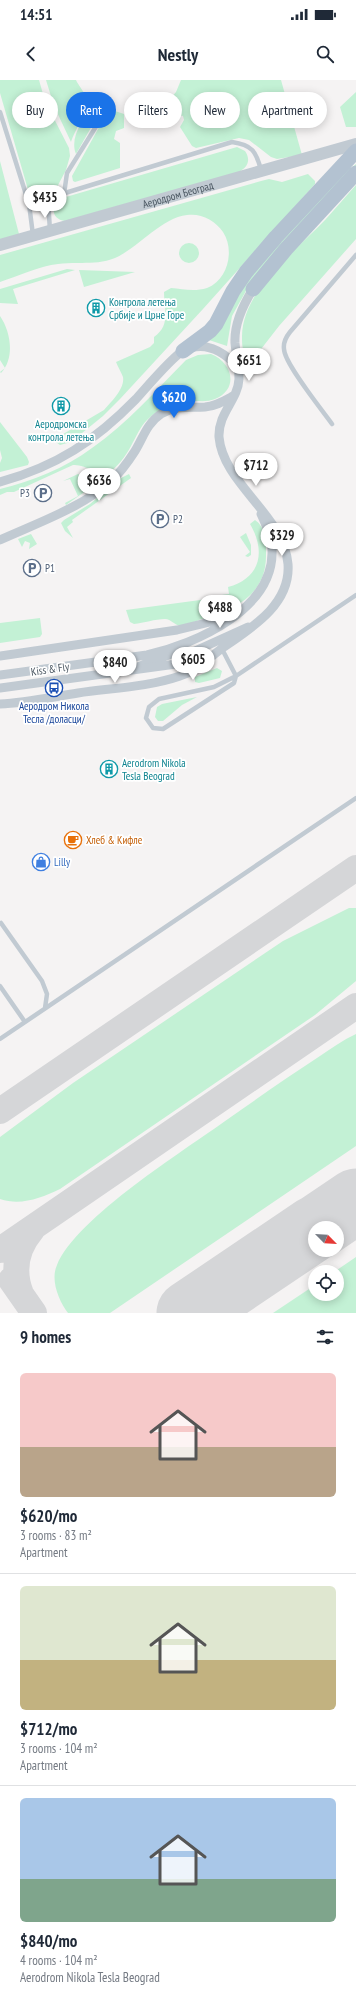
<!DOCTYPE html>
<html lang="en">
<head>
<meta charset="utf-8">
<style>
	body { margin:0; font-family:"PT Sans Narrow",sans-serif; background:#f2f2f3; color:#1f2937; height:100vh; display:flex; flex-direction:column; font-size:15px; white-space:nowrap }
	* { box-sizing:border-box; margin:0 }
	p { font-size:13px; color:#747a83 }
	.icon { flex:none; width:22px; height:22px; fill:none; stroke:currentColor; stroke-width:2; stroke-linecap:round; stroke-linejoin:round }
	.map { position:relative; height:1233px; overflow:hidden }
	.panel { display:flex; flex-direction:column; background:#fff; flex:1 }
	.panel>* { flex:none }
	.top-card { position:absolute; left:12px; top:12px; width:332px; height:36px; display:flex; gap:8px }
	.needle { width:26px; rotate:114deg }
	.buttons { position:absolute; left:308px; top:1141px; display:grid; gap:8px }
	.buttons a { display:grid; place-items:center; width:36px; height:36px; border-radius:50%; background:#fff; box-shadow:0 2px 10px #0003; font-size:20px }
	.price { position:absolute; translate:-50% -34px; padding:0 9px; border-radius:14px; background:#fff; color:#222; font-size:13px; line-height:26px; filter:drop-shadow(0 1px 2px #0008) }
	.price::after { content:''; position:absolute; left:50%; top:24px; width:12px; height:9px; margin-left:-6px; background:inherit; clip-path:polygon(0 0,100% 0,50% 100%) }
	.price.selected { background:#1a73e8; color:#fff }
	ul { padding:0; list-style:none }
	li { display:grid; align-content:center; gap:8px; height:212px; padding:0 20px }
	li+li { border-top:1px solid #e0e1e3 }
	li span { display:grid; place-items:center; height:124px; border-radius:6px; color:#555 }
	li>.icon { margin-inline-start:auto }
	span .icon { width:72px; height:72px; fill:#fffc; stroke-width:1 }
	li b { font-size:17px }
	h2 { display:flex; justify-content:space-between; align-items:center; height:48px; padding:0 20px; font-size:17px }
	.pill { padding:0 14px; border-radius:18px; background:#fff; box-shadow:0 2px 10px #0003; font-size:14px; line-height:36px }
	.pill.selected { background:#1a73e8; color:#fff }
	.status { display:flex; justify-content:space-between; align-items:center; height:28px; padding:0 20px; background:#fff; direction:ltr }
	.status svg { height:11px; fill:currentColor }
	header { display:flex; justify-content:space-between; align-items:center; height:52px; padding:0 20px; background:#fff; font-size:18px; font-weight:600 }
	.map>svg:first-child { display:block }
	.green { fill:#c3f1d5 }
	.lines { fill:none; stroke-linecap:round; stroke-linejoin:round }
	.taxiway { stroke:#d5d6d8; stroke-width:26 }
	.runway { stroke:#d5d6d8; stroke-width:65 }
	.service { stroke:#c1cad2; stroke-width:4.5 }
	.minor { stroke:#c1cad2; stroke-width:9 }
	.tertiary { stroke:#c1cad2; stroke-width:12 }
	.primary { stroke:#b3c2d1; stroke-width:15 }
	.minor-bridge { stroke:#c1cad2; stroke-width:9 }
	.labels { text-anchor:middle; stroke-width:3.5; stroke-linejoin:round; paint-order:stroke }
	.street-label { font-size:11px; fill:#4a5661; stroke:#fff }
	.culture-label { font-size:11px; fill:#0d838f; stroke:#fff; text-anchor:start }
	.service-label { font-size:11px; fill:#4e5e75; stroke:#fff; text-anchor:start }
	.transit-label { font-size:11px; fill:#164399; stroke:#fff }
	.food-label { font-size:11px; fill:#c56008; stroke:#fff; text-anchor:start }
	.shop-label { font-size:11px; fill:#366cbe; stroke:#fff; text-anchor:start }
</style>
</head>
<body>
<div class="status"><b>14:51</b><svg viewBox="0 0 49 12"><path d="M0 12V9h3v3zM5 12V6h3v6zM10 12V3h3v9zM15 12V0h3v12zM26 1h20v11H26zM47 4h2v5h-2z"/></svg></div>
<header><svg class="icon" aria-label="back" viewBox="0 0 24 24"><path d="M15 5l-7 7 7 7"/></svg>Nestly<svg class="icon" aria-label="search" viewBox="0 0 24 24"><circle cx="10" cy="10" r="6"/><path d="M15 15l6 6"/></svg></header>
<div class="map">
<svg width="356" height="1233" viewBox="0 0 356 1233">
	<rect width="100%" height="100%" fill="#f5f3f3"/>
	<!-- green -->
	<path class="green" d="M0 0H39L45 21 69 68 70 76 66 90 56 109 49 113H29L0 13Z
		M46 0H76C78 5 88 17 88 21 89 26 74 53 71 62L54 26Z
		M181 0H281L302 75 277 79 271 77 249 60 239 58 196 68 192 66 180 47 184 40 183 36 176 34 168 37 162 28 176 12Z
		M356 12V47H346L340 27Z
		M96 24 101 30 76 74C69 57 84 38 93 25Z
		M115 31 124 34V48L116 51 114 59 120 63V88L75 102 73 101 72 96 103 40Z
		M237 67 245 71C251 80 248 87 239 92L65 141C56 140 52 134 54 125L59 119Z
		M0 81 19 154 0 160Z
		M356 84V86L247 209 232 236 227 266 209 260 250 196 349 87 351 88Z
		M308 94 315 101V104L203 229 120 319 103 336 71 362 60 365 53 360 104 330C111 322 125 309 123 297 121 292 118 287 116 282L150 267 154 263V257C171 245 164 230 164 212L171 208C183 209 194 212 207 208 228 200 235 170 223 152 215 140 201 133 187 135 161 138 138 168 115 178 95 186 77 181 58 184 40 186 18 196 0 202V175L261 101 269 99 282 102Z
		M356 105V159L279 246 258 273 255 275 245 274C242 269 242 262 242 256 243 209 296 171 326 139 336 128 346 116 356 105Z
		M179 173a10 10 0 1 1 20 0a10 10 0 1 1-20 0Z
		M67 189 75 190 13 209 18 224 0 223V209Z
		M79 190 135 192 84 207Z
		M0 236C11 252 15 278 1 293L0 292 5 288 0 280Z
		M211 274C233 283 239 309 215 319 208 322 201 321 194 321 176 322 160 327 147 340 140 347 136 357 131 366 126 376 117 387 108 394 96 396 87 384 73 385L14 412H7L0 415V409C33 401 65 388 92 368 127 344 156 310 186 280L198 275Z
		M0 342 27 377 29 382 28 385 0 392V383L2 378 0 370Z
		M78 394 97 403 66 425 65 423 78 416 70 399 63 401Z
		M129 394 131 398 72 440 73 442 67 447 73 458 65 451 61 443 64 440 90 424 119 399Z
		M255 440C267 448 266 464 266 476 266 515 234 530 202 539 196 541 188 545 182 546 175 546 171 539 165 539 155 539 144 543 134 544L130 542 126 530 215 518V516L229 514 228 507C261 498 266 471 250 444Z
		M246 453 251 465V475L248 477 245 476 250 472 240 457Z
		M31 454 37 464 29 469 30 463 25 461 22 467 18 459Z
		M40 538 42 554 40 557 0 563V543Z
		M217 588 222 591 220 598 199 603 195 602V597Z
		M197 617 182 625 163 641H158L155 637 157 627 162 624Z
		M349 828H356V901L315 935 60 1109C41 1118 21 1126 0 1119V1057L73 1003 283 861Z
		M356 954V1066L110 1233H68C59 1221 50 1200 57 1185 76 1138 185 1070 228 1039 258 1018 289 996 320 976 332 968 343 960 356 954Z
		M356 1177V1233H273L315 1205V1214H337V1192H334Z"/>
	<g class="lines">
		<!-- taxiway -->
		<path class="taxiway" d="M0 1031 356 788
			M0 1170 356 926
			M11 1200 34 1233
			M21 1214C12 1191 16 1169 32 1150"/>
		<!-- runway -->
		<path class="runway" d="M316 1148 356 1121
			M189 1233 315 1148"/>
		<!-- service -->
		<path class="service" d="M0 32 29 124 33 155
			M64 114 67 93 107 29
			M48 119 50 151
			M29 124 232 62C252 65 256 71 261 90
			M332 344C322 330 284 283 284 269 283 262 286 257 290 252L356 175
			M222 569 236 596 356 515
			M236 596 234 603 163 649 153 648 146 638 149 627 159 619 214 607Z
			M1 843 42 901 47 914 45 928
			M0 906 25 942
			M0 959 356 718"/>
		<!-- minor -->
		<path class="minor" d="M0 402C57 386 95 361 136 319 146 308 172 277 183 271 204 260 223 271 237 286
			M0 460C35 444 81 428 110 402 120 393 128 382 135 371 143 358 147 343 161 334 176 325 190 328 205 327 216 326 224 321 233 316
			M0 576 177 550 210 542 235 530
			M176 584 195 571 248 547
			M138 587 171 574
			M0 595 147 575C196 564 275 529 272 469 271 456 266 445 261 434
			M0 624C26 623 52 617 78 613 112 608 148 607 180 596 196 591 208 579 221 569 250 549 291 525 288 484 284 435 223 404 219 357 218 333 238 320 239 299 239 287 236 275 235 263 234 243 243 225 253 209"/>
		<!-- tertiary -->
		<path class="tertiary" id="s1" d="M0 165 356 64"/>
		<!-- primary -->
		<path class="primary" d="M253 209 286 169 356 93
			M183 271 210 251 216 244 233 211 246 192 276 157 356 71"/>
		<!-- minor-bridge -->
		<path class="minor-bridge" d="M0 608 176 584"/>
	</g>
	<!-- icons -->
	<defs>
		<symbol id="building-ring" viewBox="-11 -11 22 22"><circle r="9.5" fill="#fff" stroke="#0f9aa8" stroke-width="1.5"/><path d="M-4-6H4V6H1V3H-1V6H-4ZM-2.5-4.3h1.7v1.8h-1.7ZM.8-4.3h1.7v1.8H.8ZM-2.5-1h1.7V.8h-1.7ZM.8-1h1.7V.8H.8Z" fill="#0f9aa8"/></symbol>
		<symbol id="parking-ring" viewBox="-11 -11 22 22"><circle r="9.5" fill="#fff" stroke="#5c6f8a" stroke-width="1.5"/><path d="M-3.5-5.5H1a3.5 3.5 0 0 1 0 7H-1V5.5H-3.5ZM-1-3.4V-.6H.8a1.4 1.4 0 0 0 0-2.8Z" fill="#5c6f8a"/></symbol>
		<symbol id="bus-ring" viewBox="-11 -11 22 22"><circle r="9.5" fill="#fff" stroke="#1a4fb4" stroke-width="1.5"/><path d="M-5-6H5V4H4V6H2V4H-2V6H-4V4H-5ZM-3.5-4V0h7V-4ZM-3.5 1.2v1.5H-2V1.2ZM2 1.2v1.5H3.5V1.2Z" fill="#1a4fb4"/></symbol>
		<symbol id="cafe-ring" viewBox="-11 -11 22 22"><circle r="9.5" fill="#fff" stroke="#e8710a" stroke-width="1.5"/><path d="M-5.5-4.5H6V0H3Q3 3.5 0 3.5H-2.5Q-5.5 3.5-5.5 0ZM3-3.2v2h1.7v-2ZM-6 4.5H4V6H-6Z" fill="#e8710a"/></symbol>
		<symbol id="shop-ring" viewBox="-11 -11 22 22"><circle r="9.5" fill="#fff" stroke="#3f7fe0" stroke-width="1.5"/><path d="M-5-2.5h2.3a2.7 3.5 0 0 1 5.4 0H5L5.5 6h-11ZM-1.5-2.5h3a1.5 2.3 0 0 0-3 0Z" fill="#3f7fe0"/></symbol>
	</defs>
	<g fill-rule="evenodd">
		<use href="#building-ring" x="86" y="218" width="20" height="20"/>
		<use href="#building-ring" x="51" y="316" width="20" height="20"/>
		<use href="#parking-ring" x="33" y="403" width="20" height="20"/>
		<use href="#parking-ring" x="150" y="429" width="20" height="20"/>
		<use href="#parking-ring" x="22" y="478" width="20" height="20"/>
		<use href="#bus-ring" x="44" y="598" width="20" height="20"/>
		<use href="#building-ring" x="99" y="679" width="20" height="20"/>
		<use href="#cafe-ring" x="63" y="750" width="20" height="20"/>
		<use href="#shop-ring" x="31" y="772" width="20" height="20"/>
	</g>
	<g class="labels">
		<!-- street labels -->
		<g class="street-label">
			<text dy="4" stroke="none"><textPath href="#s1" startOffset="185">Аеродром Београд</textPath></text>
			<text transform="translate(50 589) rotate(-8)" y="4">Kiss &amp; Fly</text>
		</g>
		<!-- culture labels -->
		<g class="culture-label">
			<text x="109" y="226">Контрола летења<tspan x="109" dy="13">Србије и Црне Горе</tspan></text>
			<text x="61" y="348" text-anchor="middle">Аеродромска<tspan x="61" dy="13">контрола летења</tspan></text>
			<text x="122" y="687">Aerodrom Nikola<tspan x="122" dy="13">Tesla Beograd</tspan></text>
		</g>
		<!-- service labels -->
		<g class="service-label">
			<text x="30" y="417" text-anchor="end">P3</text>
			<text x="173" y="443">P2</text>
			<text x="45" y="492">P1</text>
		</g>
		<!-- transit labels -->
		<g class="transit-label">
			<text x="54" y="630">Аеродром Никола<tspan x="54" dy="13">Тесла /доласци/</tspan></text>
		</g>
		<!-- food labels -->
		<g class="food-label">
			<text x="86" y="764">Хлеб &amp; Кифле</text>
		</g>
		<!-- shop labels -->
		<g class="shop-label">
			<text x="54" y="786">Lilly</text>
		</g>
	</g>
</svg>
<div class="buttons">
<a><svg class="needle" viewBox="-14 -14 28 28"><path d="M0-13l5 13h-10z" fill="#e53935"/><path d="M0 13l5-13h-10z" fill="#747a83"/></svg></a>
<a><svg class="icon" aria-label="locate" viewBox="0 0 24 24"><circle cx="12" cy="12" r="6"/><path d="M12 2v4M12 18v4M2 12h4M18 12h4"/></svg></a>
</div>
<b class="price" style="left:45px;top:139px">$435</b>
<b class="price" style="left:249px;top:302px">$651</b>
<b class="price selected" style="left:174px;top:339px">$620</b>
<b class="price" style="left:256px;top:407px">$712</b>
<b class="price" style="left:99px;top:422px">$636</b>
<b class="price" style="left:282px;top:477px">$329</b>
<b class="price" style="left:220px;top:549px">$488</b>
<b class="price" style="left:193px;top:601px">$605</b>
<b class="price" style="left:115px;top:604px">$840</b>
<div class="top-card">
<a class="pill">Buy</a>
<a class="pill selected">Rent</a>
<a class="pill">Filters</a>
<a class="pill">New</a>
<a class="pill">Apartment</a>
</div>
</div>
<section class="panel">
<h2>9 homes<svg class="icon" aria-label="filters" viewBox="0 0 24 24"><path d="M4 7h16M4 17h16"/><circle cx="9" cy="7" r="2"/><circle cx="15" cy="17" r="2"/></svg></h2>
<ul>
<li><span style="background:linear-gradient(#f6c9c9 60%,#b9a48a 0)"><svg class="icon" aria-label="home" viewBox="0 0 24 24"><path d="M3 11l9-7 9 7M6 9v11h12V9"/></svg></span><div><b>$620/mo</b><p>3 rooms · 83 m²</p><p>Apartment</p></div></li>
<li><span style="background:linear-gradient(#dfe7d0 60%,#c2b280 0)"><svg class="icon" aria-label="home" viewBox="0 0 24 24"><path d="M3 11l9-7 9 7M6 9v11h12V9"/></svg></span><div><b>$712/mo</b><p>3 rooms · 104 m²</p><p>Apartment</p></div></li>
<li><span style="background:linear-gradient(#a9c7e8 65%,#7fa58c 0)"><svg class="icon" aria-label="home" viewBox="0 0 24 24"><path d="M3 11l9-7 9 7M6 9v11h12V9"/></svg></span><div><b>$840/mo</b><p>4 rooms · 104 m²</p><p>Aerodrom Nikola Tesla Beograd</p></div></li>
</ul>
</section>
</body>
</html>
